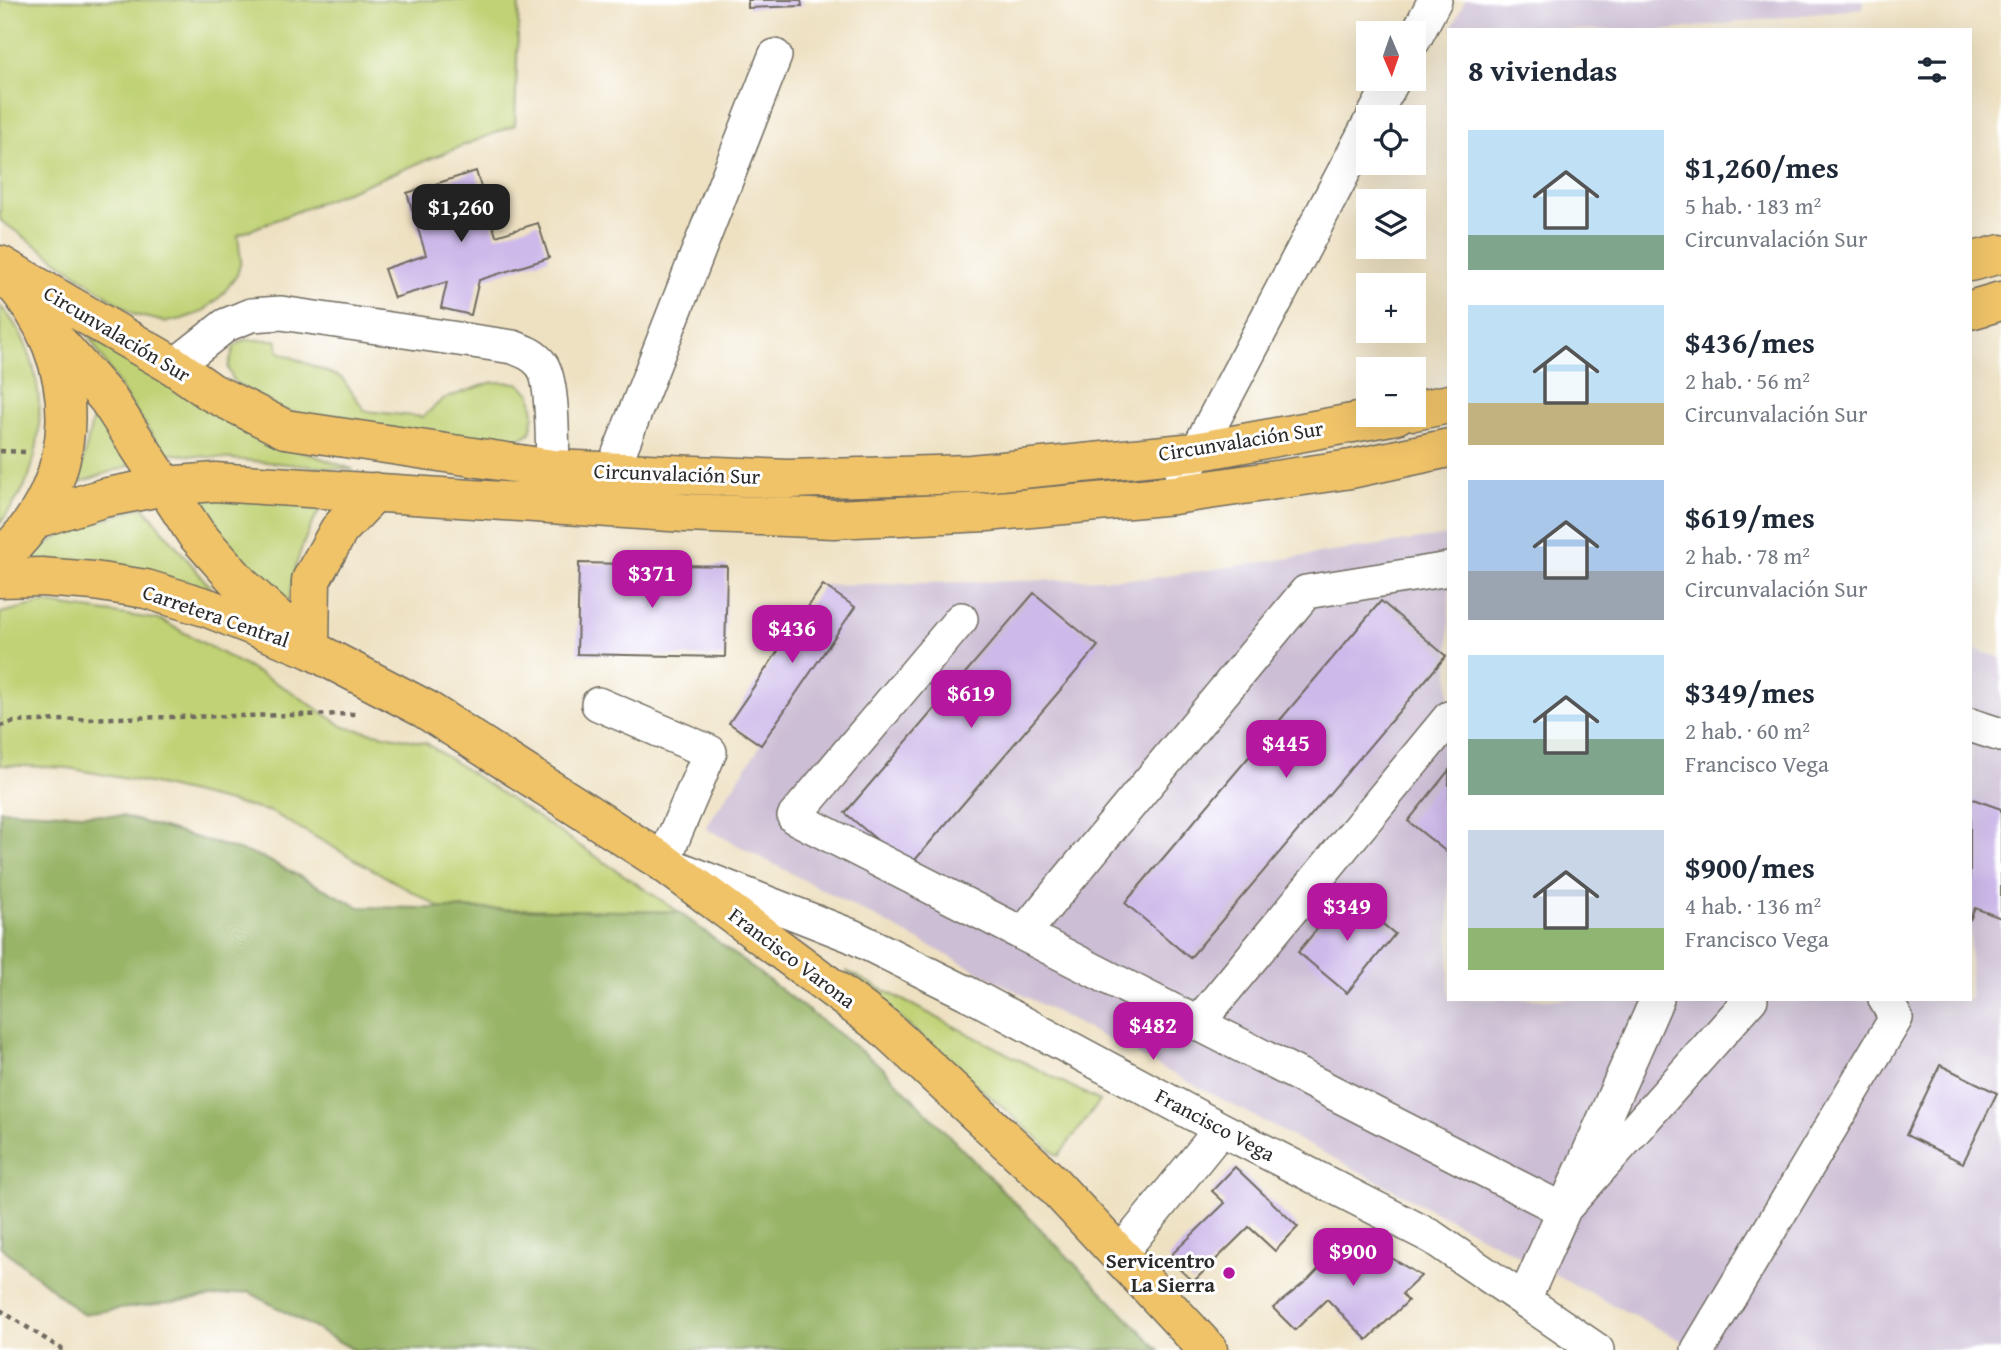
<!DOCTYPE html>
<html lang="es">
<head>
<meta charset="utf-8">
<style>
	body { margin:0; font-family:"Gentium Book Plus",serif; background:#f2f2f3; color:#1f2937; height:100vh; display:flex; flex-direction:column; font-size:26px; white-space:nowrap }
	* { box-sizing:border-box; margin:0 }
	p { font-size:23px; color:#747a83 }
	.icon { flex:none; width:38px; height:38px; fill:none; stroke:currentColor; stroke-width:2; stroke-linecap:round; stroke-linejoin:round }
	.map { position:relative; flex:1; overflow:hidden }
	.panel { position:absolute; left:1447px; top:28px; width:525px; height:973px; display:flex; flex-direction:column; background:#fff; border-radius:0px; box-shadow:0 7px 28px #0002 }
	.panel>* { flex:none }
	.needle { width:46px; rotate:178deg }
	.fabs { position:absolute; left:1356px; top:21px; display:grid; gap:14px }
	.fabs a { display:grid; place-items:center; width:70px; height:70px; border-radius:0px; background:#fff; box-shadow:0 7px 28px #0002; font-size:35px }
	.price { position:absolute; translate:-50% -60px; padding:0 16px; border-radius:14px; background:#b5179e; color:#fff; font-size:23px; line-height:46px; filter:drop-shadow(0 2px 4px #0008) }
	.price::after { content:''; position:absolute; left:50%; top:42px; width:21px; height:16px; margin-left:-10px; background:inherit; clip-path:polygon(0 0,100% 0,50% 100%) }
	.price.current { background:#222; color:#fff }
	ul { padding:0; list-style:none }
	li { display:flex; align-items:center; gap:21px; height:175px; padding:0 21px }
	li span { display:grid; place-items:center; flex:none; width:196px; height:140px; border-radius:0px; color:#555 }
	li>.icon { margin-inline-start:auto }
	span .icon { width:84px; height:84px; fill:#fffc; stroke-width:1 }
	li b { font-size:30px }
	h2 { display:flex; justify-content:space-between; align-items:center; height:84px; padding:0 21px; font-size:30px }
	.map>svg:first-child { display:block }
	.industrial { fill:#ccbed4 }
	.green { fill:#c0d275; stroke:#767e50; stroke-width:2 }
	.forest { fill:#98b466; stroke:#627048; stroke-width:2 }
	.building { fill:#cdb9ea }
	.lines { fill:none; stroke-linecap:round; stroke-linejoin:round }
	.minor-casing { stroke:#6f6b60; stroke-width:36 }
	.major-casing { stroke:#6f6b60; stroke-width:41 }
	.highway-casing { stroke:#6f6b60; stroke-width:41 }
	.path { stroke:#6f6b60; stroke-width:4.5; stroke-dasharray:5 5; stroke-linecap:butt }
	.minor { stroke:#fff; stroke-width:33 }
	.major { stroke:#f0c369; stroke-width:38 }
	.highway { stroke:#f0c369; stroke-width:38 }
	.poi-dot { fill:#b5179e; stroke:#fff; stroke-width:2.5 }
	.labels { text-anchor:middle; stroke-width:6; stroke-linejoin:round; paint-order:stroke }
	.street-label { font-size:21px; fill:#2b2b2b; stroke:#fff }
	.poi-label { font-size:21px; font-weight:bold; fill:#2b2b2b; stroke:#fff; text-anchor:end }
</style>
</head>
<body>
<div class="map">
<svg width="2001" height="1350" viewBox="0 0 2001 1350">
	<rect width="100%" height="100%" fill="#fff"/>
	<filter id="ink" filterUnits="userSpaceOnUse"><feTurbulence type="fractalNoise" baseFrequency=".0143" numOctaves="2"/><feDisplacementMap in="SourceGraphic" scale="14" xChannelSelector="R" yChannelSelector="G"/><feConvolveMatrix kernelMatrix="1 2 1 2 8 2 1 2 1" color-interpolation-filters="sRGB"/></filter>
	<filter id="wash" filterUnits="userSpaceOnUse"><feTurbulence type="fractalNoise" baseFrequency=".00686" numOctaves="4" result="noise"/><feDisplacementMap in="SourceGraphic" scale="28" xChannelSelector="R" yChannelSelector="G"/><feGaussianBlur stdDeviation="1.57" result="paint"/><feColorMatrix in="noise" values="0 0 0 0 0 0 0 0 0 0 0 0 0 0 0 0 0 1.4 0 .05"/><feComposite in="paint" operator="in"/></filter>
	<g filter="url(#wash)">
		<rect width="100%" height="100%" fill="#eee1c2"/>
		<!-- industrial -->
		<path class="industrial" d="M1465 0H1864L1863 8 1671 30H1451Z
			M1449 535V999H1970L1971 648 2001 658V1350H1699L705 828 761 745 823 585 1152 578Z"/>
		<!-- green -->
		<path class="green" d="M0 0H519L515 125 238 235 241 261 237 275 222 295 202 312 182 319 166 322 135 315 0 220Z
			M0 306C41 348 48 419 30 473 25 490 10 509 0 524Z
			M88 335 243 430 354 470 165 453 131 405Z
			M244 340H276L279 352 342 378 365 411 423 417 443 399 493 382 518 383 531 394 534 415 530 433 499 450 349 430 276 407 234 382 228 368 234 347Z
			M95 409 131 465 78 483Z
			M194 496 325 501C305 533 294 563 289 601L254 575 230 551Z
			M143 506 216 594 22 561 63 534Z
			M43 603 161 620 289 690 344 727 426 743 679 912 441 908 271 812 154 784 68 768 0 765V613Z
			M846 971 1100 1101 1058 1156Z"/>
		<!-- forest -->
		<path class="forest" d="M0 810 122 816 262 857 359 907 679 912 882 1067 1159 1350H354L249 1292 82 1314 0 1246Z"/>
		<g id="blocks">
			<!-- building -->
			<path class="building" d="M748 0H801L802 6 748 8Z
				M476 171 496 236 538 223 549 258 479 280 471 315 441 308 447 282 394 298 384 269 426 255 407 193Z
				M579 563 727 566 725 657 577 654Z
				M823 585 855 607 761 745 729 723Z
				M1034 593 1098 646 909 867 845 813Z
				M1381 601 1446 656 1190 958 1125 903Z
				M1449 770V854L1408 821Z
				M1970 798 2001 809V918L1975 908 1970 920Z
				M1346 894 1395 934 1347 993 1298 952Z
				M1940 1065 1997 1093 1963 1163 1906 1135Z
				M1235 1167 1298 1227 1275 1251 1249 1227 1193 1282 1168 1258 1225 1203 1212 1191Z
				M1352 1234 1421 1276 1402 1294 1408 1301 1367 1340 1327 1299 1295 1330 1273 1308 1309 1279Z"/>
		</g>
	</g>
	<g filter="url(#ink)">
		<use href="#blocks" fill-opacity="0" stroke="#6f6b60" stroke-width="2"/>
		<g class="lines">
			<defs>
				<path id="minor" d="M1414 40 1435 0
					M1373 117 1394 79
					M174 366 226 325 251 315 281 313 513 347C523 351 533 354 541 364 554 380 552 446 553 469
					M603 494 775 56
					M1174 495 1368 126
					M961 619 794 817 1563 1210 1751 999
					M598 704 710 752 663 862 852 936 971 995 1221 1129 1432 1237 1597 1350
					M1970 725 2001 735
					M1023 934 1306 592 1449 569
					M1198 1023 1449 718
					M1119 1255 1221 1129
					M1524 1300 1657 999
					M1698 1350 1896 1018 1885 999"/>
				<path id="major" d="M47 330 108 399 196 534 243 587 293 633
					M0 578 41 577 94 581 146 589 208 608 310 649 425 709 663 862 883 1026 1052 1183 1208 1350"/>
				<path id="highway" d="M1970 262 2001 254
					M0 265 174 366 211 392 285 429 553 469 788 479 971 474 1195 452 1396 415
					M1970 310 2001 301
					M1414 411 1449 404
					M35 519 103 498 165 486 215 482 685 513 834 519 987 512 1174 495 1351 469 1449 448
					M0 558C87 482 85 359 8 277
					M310 649 311 580 339 530 375 492"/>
			</defs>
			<!-- minor casing -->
			<use href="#minor" class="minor-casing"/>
			<!-- major casing -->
			<use href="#major" class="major-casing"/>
			<!-- highway casing -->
			<use href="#highway" class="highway-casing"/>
			<!-- path -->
			<path class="path" d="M0 451 27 452
				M0 726 14 722 113 718 355 714
				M0 1310 63 1350"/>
			<!-- minor -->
			<use href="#minor" class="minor"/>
			<!-- major -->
			<use href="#major" class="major"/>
			<!-- highway -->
			<use href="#highway" class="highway"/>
		</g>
	</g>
	<!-- markers -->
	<circle class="poi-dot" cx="1229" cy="1273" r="7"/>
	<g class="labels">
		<!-- street labels -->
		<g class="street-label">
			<text transform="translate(117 334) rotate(31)" y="7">Circunvalación Sur</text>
			<text transform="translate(1241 441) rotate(-9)" y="7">Circunvalación Sur</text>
			<text transform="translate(677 474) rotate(2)" y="7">Circunvalación Sur</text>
			<text transform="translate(216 616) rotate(19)" y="7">Carretera Central</text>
			<text transform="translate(792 958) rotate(37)" y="7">Francisco Varona</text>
			<text transform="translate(1215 1125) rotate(28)" y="7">Francisco Vega</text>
		</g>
		<!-- poi labels -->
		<g class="poi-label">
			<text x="1215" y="1268">Servicentro<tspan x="1215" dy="24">La Sierra</tspan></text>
		</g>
	</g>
</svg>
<div class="fabs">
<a><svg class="needle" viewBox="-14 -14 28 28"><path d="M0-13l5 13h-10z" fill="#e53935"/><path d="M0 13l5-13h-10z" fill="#747a83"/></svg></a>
<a><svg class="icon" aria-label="locate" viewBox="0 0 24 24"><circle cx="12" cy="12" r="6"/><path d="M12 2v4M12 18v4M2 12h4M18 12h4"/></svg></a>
<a><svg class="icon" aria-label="layers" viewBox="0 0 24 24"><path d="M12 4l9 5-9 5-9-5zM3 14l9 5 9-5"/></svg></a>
<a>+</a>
<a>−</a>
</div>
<b class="price current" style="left:461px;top:244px">$1,260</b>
<b class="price" style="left:652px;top:610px">$371</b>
<b class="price" style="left:792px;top:665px">$436</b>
<b class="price" style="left:971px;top:730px">$619</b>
<b class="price" style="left:1286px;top:780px">$445</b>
<b class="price" style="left:1347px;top:943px">$349</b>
<b class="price" style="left:1153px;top:1062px">$482</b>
<b class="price" style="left:1353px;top:1288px">$900</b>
<section class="panel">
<h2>8 viviendas<svg class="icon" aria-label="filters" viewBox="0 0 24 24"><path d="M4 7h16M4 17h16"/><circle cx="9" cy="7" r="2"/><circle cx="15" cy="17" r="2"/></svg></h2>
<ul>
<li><span style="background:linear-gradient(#bfe0f5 75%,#7fa58c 0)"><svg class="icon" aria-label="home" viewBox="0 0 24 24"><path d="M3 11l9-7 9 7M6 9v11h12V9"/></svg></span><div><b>$1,260/mes</b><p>5 hab. · 183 m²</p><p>Circunvalación Sur</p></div></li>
<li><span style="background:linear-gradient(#bfe0f5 70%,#c2b280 0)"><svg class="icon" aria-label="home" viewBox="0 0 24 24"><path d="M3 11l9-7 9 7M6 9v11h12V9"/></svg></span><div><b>$436/mes</b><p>2 hab. · 56 m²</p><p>Circunvalación Sur</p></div></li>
<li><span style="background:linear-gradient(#a9c7e8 65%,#9aa5b1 0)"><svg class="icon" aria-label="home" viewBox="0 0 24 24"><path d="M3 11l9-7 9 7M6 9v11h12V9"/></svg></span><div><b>$619/mes</b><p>2 hab. · 78 m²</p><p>Circunvalación Sur</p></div></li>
<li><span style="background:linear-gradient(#bfe0f5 60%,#7fa58c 0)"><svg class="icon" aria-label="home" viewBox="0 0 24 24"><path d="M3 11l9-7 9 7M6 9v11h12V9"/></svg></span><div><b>$349/mes</b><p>2 hab. · 60 m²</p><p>Francisco Vega</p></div></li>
<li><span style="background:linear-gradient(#c9d6e8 70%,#8fb573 0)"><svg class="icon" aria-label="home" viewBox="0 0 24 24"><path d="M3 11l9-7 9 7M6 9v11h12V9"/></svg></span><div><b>$900/mes</b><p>4 hab. · 136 m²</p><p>Francisco Vega</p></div></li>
</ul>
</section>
</div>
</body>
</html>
